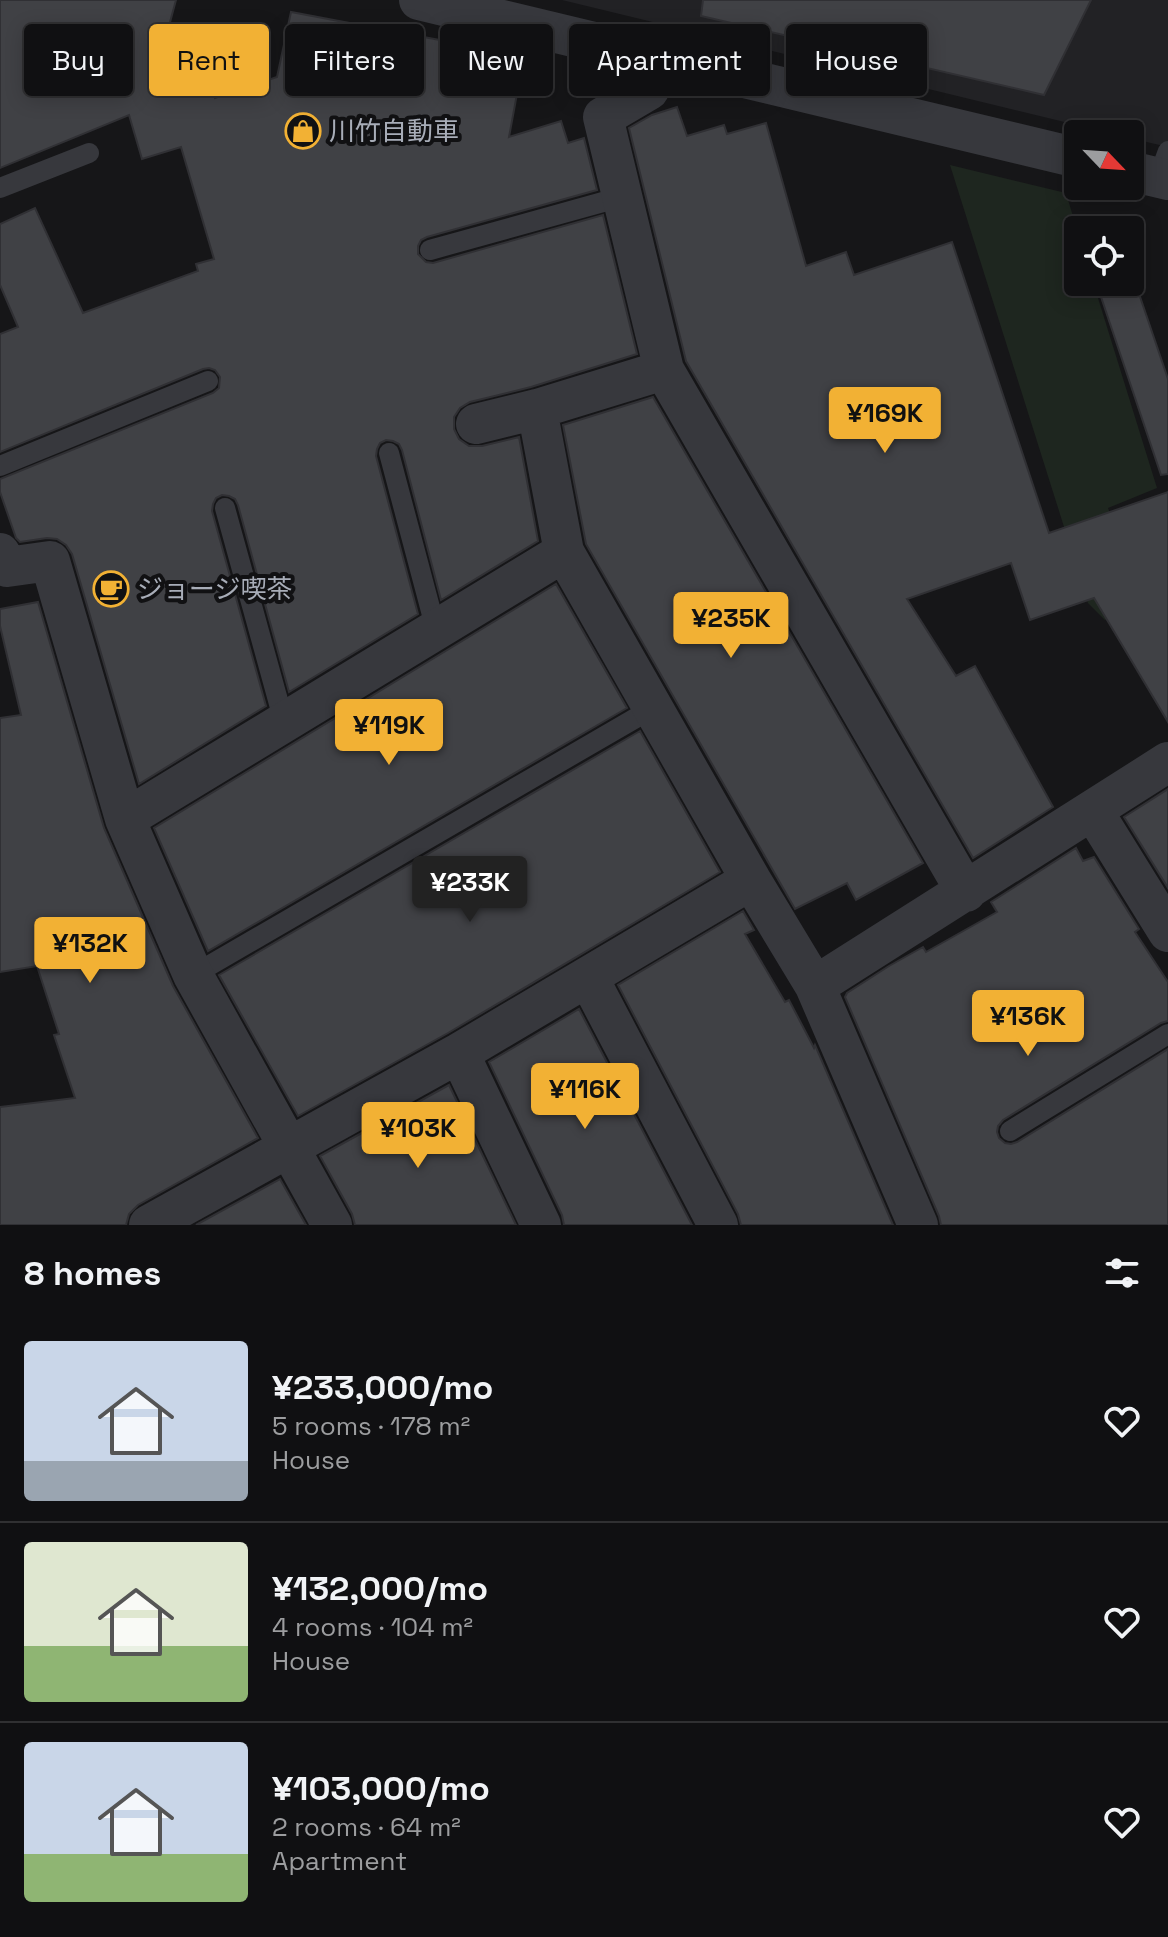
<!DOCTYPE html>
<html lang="en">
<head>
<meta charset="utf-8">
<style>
	body { margin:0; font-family:"Space Grotesk","Noto Sans JP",sans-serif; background:#1e1e20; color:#f1f3f6; height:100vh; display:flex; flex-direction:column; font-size:30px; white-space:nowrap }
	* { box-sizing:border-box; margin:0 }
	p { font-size:26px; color:#9c9d9f }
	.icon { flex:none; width:44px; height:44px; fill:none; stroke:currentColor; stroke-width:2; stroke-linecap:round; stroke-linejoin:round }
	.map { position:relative; height:1225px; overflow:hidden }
	.sheet { display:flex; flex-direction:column; background:#101012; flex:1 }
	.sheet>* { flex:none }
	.banner { position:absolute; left:24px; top:24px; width:1120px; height:72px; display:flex; gap:16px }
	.needle { width:52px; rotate:115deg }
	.fabs { position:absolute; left:1064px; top:120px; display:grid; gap:16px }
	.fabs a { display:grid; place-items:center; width:80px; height:80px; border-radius:8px; background:#101012; box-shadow:0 4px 20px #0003,0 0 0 2px #303032; font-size:40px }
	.price { position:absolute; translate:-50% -68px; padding:0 18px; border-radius:8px; background:#f2b134; color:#111; font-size:26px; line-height:52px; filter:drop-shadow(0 2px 4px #0008) }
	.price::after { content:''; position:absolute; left:50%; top:48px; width:24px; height:18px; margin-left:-12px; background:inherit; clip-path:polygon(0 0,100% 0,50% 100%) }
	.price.current { background:#222; color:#fff }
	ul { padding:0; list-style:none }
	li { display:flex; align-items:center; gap:24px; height:200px; padding:0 24px }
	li+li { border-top:2px solid #303032 }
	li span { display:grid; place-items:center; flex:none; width:224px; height:160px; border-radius:8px; color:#555 }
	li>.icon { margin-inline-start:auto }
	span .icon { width:96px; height:96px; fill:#fffc; stroke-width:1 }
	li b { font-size:34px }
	h2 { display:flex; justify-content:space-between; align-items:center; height:96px; padding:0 24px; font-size:34px }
	.tag { padding:0 28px; border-radius:8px; background:#101012; box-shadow:0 4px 20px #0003,0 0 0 2px #303032; font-size:28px; line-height:72px }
	.tag.current { background:#f2b134; color:#111 }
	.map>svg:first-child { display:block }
	.built { fill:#222225 }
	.green { fill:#1e261f }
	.building { fill:#404145; stroke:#303034; stroke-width:2 }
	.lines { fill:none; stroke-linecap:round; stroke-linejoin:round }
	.lane { stroke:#37383d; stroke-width:20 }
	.street { stroke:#37383d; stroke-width:40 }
	.labels { text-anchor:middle; stroke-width:8; stroke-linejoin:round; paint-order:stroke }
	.poi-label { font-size:26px; fill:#a8adb8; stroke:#111113; text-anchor:start }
</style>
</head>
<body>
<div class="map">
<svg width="1168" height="1225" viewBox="0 0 1168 1225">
	<rect width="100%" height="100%" fill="#161618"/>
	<!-- built -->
	<path class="built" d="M562 0H1168V147L1130 138V134H1114Z"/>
	<!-- green -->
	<path class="green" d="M950 165 1066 193 1078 233V282H1093L1157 488 1108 508 1141 601 1105 620 1088 603Z"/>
	<!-- building -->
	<path class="building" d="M0 0H176L159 63 201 50 215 98 277 77 291 12 524 56 509 137 561 121 568 143 584 138 597 190 427 237 421 240 418 246V254L426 262 433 263 603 215 637 354 531 387 470 402 460 408 454 417V429L459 439 469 446H482L519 437 538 541 441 600 402 450 399 444 393 441 386 440 380 443 377 449 376 456 418 614 289 692 238 505 235 499 229 496 222 495 216 498 213 504 212 511 266 706 139 784 72 554 66 545 57 539 47 538 20 542 16 538 0 492V479L213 393 219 388 220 377 215 370 209 368 203 369 0 452V334L18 327 0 285V224L35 208 83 313 198 271 196 264 214 259 181 147 142 159 129 115 0 168Z
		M703 0H1091L1044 95 701 16Z
		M677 107 687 136 724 125 727 134 766 123 806 266 846 252 854 275 952 242 1049 533 1168 492V722L1094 598 1030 620 1011 563 907 599 956 676 975 666 1053 807 973 858 686 361 629 128 652 115Z
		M1096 282H1135L1168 379V474L1161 475Z
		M653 397 923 863 856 900 847 883 795 909 586 544 563 425Z
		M556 584 627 708 208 951 154 828Z
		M38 602 104 828 173 986 258 1138 138 1205 129 1214 126 1225H0V1107L75 1098 54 1035 59 1034 37 966 0 972V718L21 715 0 626V609Z
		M640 731 720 872 448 1033 298 1116 219 975Z
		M1168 789V888L1124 817Z
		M1076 848 1083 861 1094 857 1139 929 1135 932 1168 982V1021L1161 1023 1003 1120 998 1126 997 1132 999 1138 1005 1143 1011 1144 1017 1142 1168 1049V1225H941L939 1216 845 997 847 993 889 966 923 947 926 952 997 912 991 902Z
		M743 911 754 930 745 934 785 1002 789 1000 814 1048 815 1045 893 1225H741L738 1214 618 985Z
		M579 1009 692 1225H564L562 1215 489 1062Z
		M449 1085 516 1225H355L352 1214 320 1156Z
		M280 1179 306 1225H196Z"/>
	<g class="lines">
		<!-- lane -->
		<path class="lane" d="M1158 178 1168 151
			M0 188 89 153
			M430 250 621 197
			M389 453 436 630
			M0 466 208 381
			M225 508 284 722
			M193 975 653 708
			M1010 1131 1168 1034"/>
		<!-- street -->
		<path class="street" d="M419 0 1078 158
			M665 58 649 90 603 117 664 370 966 892
			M1130 171 1168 180
			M537 409 564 552 751 880
			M476 424 537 409 664 370
			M0 553 7 567 50 561 125 819 193 975 332 1225
			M1093 811 1168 932
			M125 819 564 552
			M588 977 718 1225
			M815 986 1168 762
			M459 1053 541 1225
			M149 1225 459 1053 751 880 815 986 918 1225"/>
	</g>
	<!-- icons -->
	<defs>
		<symbol id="shop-ring" viewBox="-11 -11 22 22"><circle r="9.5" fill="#111113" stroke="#f2b134" stroke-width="1.5"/><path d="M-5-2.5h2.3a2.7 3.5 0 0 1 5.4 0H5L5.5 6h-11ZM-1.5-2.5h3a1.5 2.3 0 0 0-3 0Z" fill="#f2b134"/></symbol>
		<symbol id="cafe-ring" viewBox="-11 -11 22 22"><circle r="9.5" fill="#111113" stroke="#f2b134" stroke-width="1.5"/><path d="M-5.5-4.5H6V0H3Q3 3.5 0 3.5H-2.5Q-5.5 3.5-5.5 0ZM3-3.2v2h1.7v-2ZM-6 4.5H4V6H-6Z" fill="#f2b134"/></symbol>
	</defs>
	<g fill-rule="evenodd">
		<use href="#shop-ring" x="283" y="111" width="40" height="40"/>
		<use href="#cafe-ring" x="91" y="569" width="40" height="40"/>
	</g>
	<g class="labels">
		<!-- poi labels -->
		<g class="poi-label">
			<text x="329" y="140">川竹自動車</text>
			<text x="137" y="598">ジョージ喫茶</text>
		</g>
	</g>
</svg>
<div class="fabs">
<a><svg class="needle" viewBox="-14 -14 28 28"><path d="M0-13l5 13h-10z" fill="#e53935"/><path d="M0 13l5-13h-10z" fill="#9c9d9f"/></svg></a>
<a><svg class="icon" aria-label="locate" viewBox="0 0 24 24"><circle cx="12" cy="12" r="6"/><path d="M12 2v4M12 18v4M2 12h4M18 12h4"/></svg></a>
</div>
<b class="price" style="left:885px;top:455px">¥169K</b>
<b class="price" style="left:731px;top:660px">¥235K</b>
<b class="price" style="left:389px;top:767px">¥119K</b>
<b class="price current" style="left:470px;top:924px">¥233K</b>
<b class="price" style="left:90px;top:985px">¥132K</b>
<b class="price" style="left:1028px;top:1058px">¥136K</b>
<b class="price" style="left:585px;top:1131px">¥116K</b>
<b class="price" style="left:418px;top:1170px">¥103K</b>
<div class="banner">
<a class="tag">Buy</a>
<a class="tag current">Rent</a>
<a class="tag">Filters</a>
<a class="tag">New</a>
<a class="tag">Apartment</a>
<a class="tag">House</a>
</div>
</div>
<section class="sheet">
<h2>8 homes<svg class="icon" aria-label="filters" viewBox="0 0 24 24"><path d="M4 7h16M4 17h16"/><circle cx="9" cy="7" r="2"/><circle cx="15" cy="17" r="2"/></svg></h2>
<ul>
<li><span style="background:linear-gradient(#c9d6e8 75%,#9aa5b1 0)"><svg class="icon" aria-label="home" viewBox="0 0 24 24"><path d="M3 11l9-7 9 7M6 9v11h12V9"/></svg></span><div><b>¥233,000/mo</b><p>5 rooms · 178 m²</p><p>House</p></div><svg class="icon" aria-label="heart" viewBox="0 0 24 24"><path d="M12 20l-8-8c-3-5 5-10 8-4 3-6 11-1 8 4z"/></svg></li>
<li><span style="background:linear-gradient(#dfe7d0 65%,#8fb573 0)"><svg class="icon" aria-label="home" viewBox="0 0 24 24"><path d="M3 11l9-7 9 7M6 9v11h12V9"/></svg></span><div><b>¥132,000/mo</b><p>4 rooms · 104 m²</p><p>House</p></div><svg class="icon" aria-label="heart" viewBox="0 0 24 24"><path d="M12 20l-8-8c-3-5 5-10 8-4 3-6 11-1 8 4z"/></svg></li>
<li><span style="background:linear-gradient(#c9d6e8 70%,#8fb573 0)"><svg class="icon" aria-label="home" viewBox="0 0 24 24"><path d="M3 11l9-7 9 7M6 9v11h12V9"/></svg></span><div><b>¥103,000/mo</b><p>2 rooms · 64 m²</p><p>Apartment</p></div><svg class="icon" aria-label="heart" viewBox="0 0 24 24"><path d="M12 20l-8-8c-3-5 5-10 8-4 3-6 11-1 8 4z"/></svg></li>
</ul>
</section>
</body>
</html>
